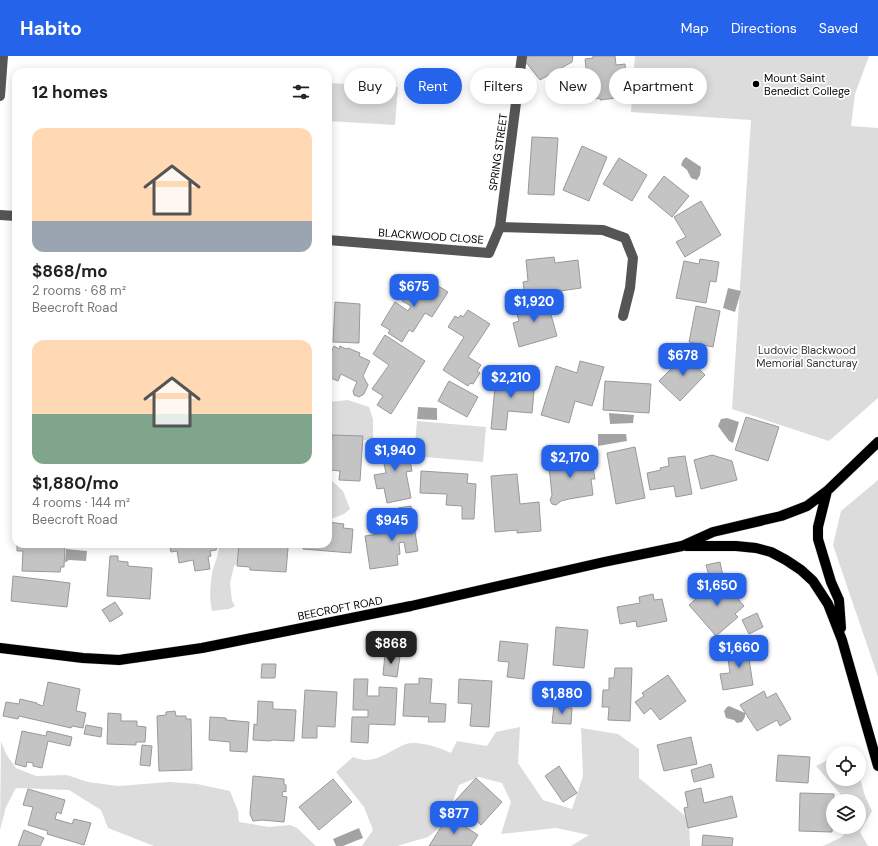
<!DOCTYPE html>
<html lang="en">
<head>
<meta charset="utf-8">
<style>
	body { margin:0; font-family:"DM Sans",sans-serif; background:#f2f2f2; color:#202124; height:100vh; display:flex; flex-direction:column; font-size:15px; white-space:nowrap }
	* { box-sizing:border-box; margin:0 }
	p { font-size:13px; color:#757577 }
	.icon { flex:none; width:22px; height:22px; fill:none; stroke:currentColor; stroke-width:2; stroke-linecap:round; stroke-linejoin:round }
	.map { position:relative; flex:1; overflow:hidden }
	.side { position:absolute; left:12px; top:12px; width:320px; height:480px; display:flex; flex-direction:column; background:#fff; border-radius:12px; box-shadow:0 2px 10px #0003 }
	.side>* { flex:none }
	.hud { position:absolute; left:344px; top:12px; width:380px; height:36px; display:flex; gap:8px }
	.buttons { position:absolute; left:826px; top:690px; display:grid; gap:8px }
	.buttons a { display:grid; place-items:center; width:40px; height:40px; border-radius:50%; background:#fff; box-shadow:0 2px 10px #0003; font-size:20px }
	.price { position:absolute; translate:-50% -34px; padding:0 9px; border-radius:8px; background:#2563eb; color:#fff; font-size:13px; line-height:26px; filter:drop-shadow(0 1px 2px #0008) }
	.price::after { content:''; position:absolute; left:50%; top:24px; width:12px; height:9px; margin-left:-6px; background:inherit; clip-path:polygon(0 0,100% 0,50% 100%) }
	.price.active { background:#222; color:#fff }
	ul { padding:0; list-style:none }
	li { display:grid; align-content:center; gap:8px; height:212px; padding:0 20px }
	li span { display:grid; place-items:center; height:124px; border-radius:12px; color:#555 }
	li>.icon { margin-inline-start:auto }
	span .icon { width:72px; height:72px; fill:#fffc; stroke-width:1 }
	li b { font-size:17px }
	h2 { display:flex; justify-content:space-between; align-items:center; height:48px; padding:0 20px; font-size:17px }
	.pill { padding:0 14px; border-radius:18px; background:#fff; box-shadow:0 2px 10px #0003; font-size:14px; line-height:36px }
	.pill.active { background:#2563eb; color:#fff }
	header { display:flex; align-items:center; gap:24px; box-sizing:border-box; height:56px; padding:0 20px; background:#2563eb; color:#fff }
	header strong { font-size:19px }
	nav { display:flex; gap:22px; margin-inline-start:auto; font-size:14px }
	.map>svg:first-child { display:block }
	.green { fill:#dcdcdc }
	.water { fill:#a3a3a3 }
	.building { fill:#c4c4c4; stroke:#999 }
	.lines { fill:none; stroke-linecap:round; stroke-linejoin:round }
	.major-casing { stroke:#dbdbdb; stroke-width:11 }
	.minor { stroke:#555; stroke-width:10 }
	.major { stroke:#000; stroke-width:10 }
	.poi-dot { fill:#000; stroke:#fff; stroke-width:1.5 }
	.labels { text-anchor:middle; stroke-width:3.5; stroke-linejoin:round; paint-order:stroke }
	.poi-label { font-size:11px; fill:#000; stroke:#fff; text-anchor:start }
	.street-label { font-size:11px; fill:#000; stroke:#fff }
	.park-label { font-size:11px; fill:#333; stroke:#fff }
</style>
</head>
<body>
<header>
<strong>Habito</strong>
<nav><a>Map</a><a>Directions</a><a>Saved</a></nav>
</header>
<div class="map">
<svg width="878" height="790" viewBox="0 0 878 790">
	<rect width="100%" height="100%" fill="#fff"/>
	<!-- green -->
	<path class="green" d="M635 0H869L855 38 851 70 878 72V342L829 385 732 353 751 64 631 56Z
		M328 27 398 31 395 69 328 65Z
		M348 344 369 351 373 363V382C357 386 342 389 328 398V346Z
		M417 365 486 371 483 406 414 400Z
		M328 419 331 424 343 435 350 453 344 458 328 464Z
		M878 424V621L833 489 841 455Z
		M219 488H246L242 502 234 510 230 527 232 545 235 550 229 553 212 555C209 542 210 527 213 513 216 504 219 497 219 488Z
		M520 671 518 707 543 744 572 753 583 720 581 672 618 678 639 693V722L689 763 690 790H571L589 779 556 772 501 778 511 746 502 727 479 721 459 729 448 758 442 770 428 781 397 790H362L373 774 364 751 336 716 353 701C357 702 362 704 366 704 380 704 393 693 406 688 418 684 441 692 451 697L457 685 487 690 496 676Z
		M1 685 6 698 16 712 36 720 67 719 88 726 118 730 170 726 197 728 230 735 238 755 239 766 269 771 290 769 297 772 316 790H154L108 772 101 754 69 734 16 732 6 751 0 774Z
		M833 701V723H859V718L865 740 872 755 860 776 868 790H819H823L842 781 849 771H859V745H844L843 741 816 710Z"/>
	<!-- water -->
	<path class="water" d="M686 101 701 111 700 119 697 124 691 122 687 114 681 109 683 104Z
		M728 232 741 235 735 256 723 252Z
		M418 351 437 352V364L417 363Z
		M609 357 634 359 633 367 610 368Z
		M727 362 739 366 733 387 729 385 718 370 721 363Z
		M598 378H626L627 385 598 390Z
		M66 493 87 495 86 505 69 504 66 506H65Z
		M729 650 745 657V661L742 666 737 667 734 664 726 662 724 655 727 651Z
		M359 772 363 782 343 790H336L333 783Z"/>
	<!-- building -->
	<path class="building" d="M528 0H573L572 6 540 24 525 5Z
		M593 0H615L616 9 625 8 626 20 620 21 622 37 616 38V42L600 44V42L594 43 592 30 588 31 585 3 593 2Z
		M532 81 558 82 554 139 528 138Z
		M582 90 607 101 589 145 563 134Z
		M619 102 647 119 632 145 603 128Z
		M664 120 689 140 672 161 648 141Z
		M701 145 721 179 685 201 676 186 686 181 674 161Z
		M554 201 555 207 578 204 581 232 525 240 523 226 528 225 526 204Z
		M700 203 719 206 716 226 710 225 706 247 676 242 684 205 699 208Z
		M419 218 448 236 432 261 425 257 413 276 409 274 402 286 388 277 390 274 381 269 395 246 408 255 411 250 402 245Z
		M546 241 557 280 519 291 513 267 519 265 515 251Z
		M335 246 360 248 359 287 333 286Z
		M696 250 720 255 713 291 689 286Z
		M468 254 490 268 468 301 481 309 477 315 480 317 473 328 470 327 468 330 443 314 464 281 448 271 455 260 458 262 461 259 463 261Z
		M385 279 425 305 391 358 377 349 383 340 372 333 389 309 373 298Z
		M334 290 339 293 340 290 346 293 348 292 360 297 359 300 370 305 363 320 368 329 364 338 359 341 354 339 353 335 357 326 341 318 338 325 328 321V317L332 309 328 307V303Z
		M687 297 699 309 697 311 705 319 680 345 659 325Z
		M580 305 604 311 592 350 575 345 569 367 541 359 556 310 577 317Z
		M496 320 535 324 532 357 508 355 506 374 491 373Z
		M449 325 478 341 467 361 438 345Z
		M605 325 651 328 649 357 603 354Z
		M746 361 779 371 768 405 735 394Z
		M332 379 363 380 360 425 339 424 340 415 330 414Z
		M406 384 412 415 406 416 411 442 387 447 384 432 377 433 374 419 386 417 380 389Z
		M635 391 645 442 616 448 607 397Z
		M712 399 732 405 737 424 701 433 694 404Z
		M569 400V405L588 403 589 405H592L595 423H591L593 439 569 443 561 445 556 449 552 448 550 444 552 439 548 402Z
		M685 400 692 438 676 441 674 430 650 434 647 417 661 414 660 412 669 410 668 402Z
		M421 415 468 418 467 427 476 428 474 463H462V450L446 449 447 438 420 437Z
		M517 418 520 448 539 446 541 475 517 477V474L495 476 491 420Z
		M411 450 418 495 406 497 404 486 399 487 400 498 397 499 398 509 370 513 365 480 398 475 396 467 401 466 398 452Z
		M328 466 344 468 343 472 353 473 351 497 303 493 304 488H328Z
		M17 488H62V490H65L64 511H61L60 516 22 515 23 495H17Z
		M169 488H217V491L216 494 210 495 211 500 208 501 210 513 195 515 193 504 179 507 177 495 171 496Z
		M239 488 271 490V488H291L287 492H288L286 516 250 514V511L237 510Z
		M110 500H118V505L128 506V510L152 512 150 543 107 540Z
		M720 506 723 520 710 523 706 509Z
		M13 520 70 527 67 551 11 545Z
		M720 522 744 550 735 558 738 561 716 580 689 549Z
		M653 538 654 544 662 543 667 565 637 571 636 565 620 568 617 551 640 547 639 541Z
		M115 546 123 558 110 566 102 554Z
		M757 557 763 571 749 578 742 564Z
		M556 571 588 574 584 612 553 609Z
		M500 585 528 588 524 623 507 621 509 606 498 605Z
		M753 591 755 602 749 603 753 629 723 634 720 618 730 617 727 595Z
		M385 598 400 600 397 621 383 619Z
		M262 608H276L275 622H261Z
		M615 612H632L630 665 608 664 609 651H602L603 634H609V622H614Z
		M668 619 686 645 660 664 651 652 644 658 635 646 644 640 642 637Z
		M419 622 432 623 430 647 446 648 445 666H428L429 661 403 660 405 628H419Z
		M354 623H368L367 640H379V631L397 632 395 669 369 668 368 687 351 686 352 661H368V654H353Z
		M459 623 492 625 489 671 470 670 472 648 458 647Z
		M48 626 80 633 76 655 86 657 83 672 72 670 71 672 19 660 18 663 3 660 6 646 19 648 20 643 37 647V648L43 650Z
		M305 634 337 636 335 671 317 670V682H302Z
		M764 635 767 642 776 637 791 663 780 670 777 664 757 675 740 649Z
		M258 645 273 646V653L296 654 294 685 272 684 271 685 253 684 254 668 257 669Z
		M554 650 572 652 571 668 552 667Z
		M175 655 176 660H186V663H191L192 714 159 715 157 660 166 659V656Z
		M108 657 121 658V665H137V670L146 671 145 686H136V689L107 688Z
		M210 661 226 662V664L249 666 247 696 230 695V686L209 684Z
		M86 669 102 672 101 681 84 678Z
		M22 675 46 680 47 675 72 681 70 690 48 685 42 712 33 710V707L27 706 26 711 15 708Z
		M691 681 697 708 664 715 657 689Z
		M142 689 152 690 150 710 140 709Z
		M778 699 810 701 808 727 776 725Z
		M711 708 714 721 694 726 691 714Z
		M559 710 577 737 563 746 545 720Z
		M253 720 284 723V728L286 729V736L283 735 282 740 287 741 284 766 262 764 253 765 250 758Z
		M476 722 502 746 481 769 455 745Z
		M333 723 352 746 319 774 299 751Z
		M701 732 704 747 732 740 737 761 688 772 684 752 688 751 685 736Z
		M28 733 65 744 61 758 57 756 55 763 72 768 74 763 91 767 84 789 47 778 48 775 28 769 33 751 23 749Z
		M800 737 834 738 832 776 799 775Z
		M448 760 478 779 471 790H429Z
		M24 774 44 782 40 790H18Z
		M703 779 733 782 732 790H702Z"/>
	<g class="lines">
		<defs>
			<path id="major" d="M827 435 818 471V483L831 526 839 544 841 572
				M686 490H736L756 492 771 496 786 504 801 514 813 525 828 548 842 584 878 710
				M0 592 83 602 119 604 202 592 411 550 604 506 682 490 713 476 781 460 807 450 827 435 878 386"/>
		</defs>
		<!-- major casing -->
		<use href="#major" class="major-casing"/>
		<!-- minor -->
		<path class="minor" d="M0 40 3 0
			M0 159 16 160
			M500 171 522 0
			M328 184 489 197 500 171 603 174 625 182 633 202 630 232 623 260"/>
		<!-- major -->
		<use href="#major" class="major"/>
	</g>
	<!-- markers -->
	<circle class="poi-dot" cx="756" cy="28" r="4"/>
	<g class="labels">
		<!-- poi labels -->
		<g class="poi-label">
			<text x="764" y="26">Mount Saint<tspan x="764" dy="13">Benedict College</tspan></text>
		</g>
		<!-- street labels -->
		<g class="street-label">
			<text transform="translate(498 96) rotate(-82)" y="4">SPRING STREET</text>
			<text transform="translate(431 180) rotate(4)" y="4">BLACKWOOD CLOSE</text>
			<text transform="translate(340 552) rotate(-11)" y="4">BEECROFT ROAD</text>
		</g>
		<!-- park labels -->
		<g class="park-label">
			<text x="807" y="298">Ludovic Blackwood<tspan x="807" dy="13">Memorial Sancturay</tspan></text>
		</g>
	</g>
</svg>
<div class="buttons">
<a><svg class="icon" aria-label="locate" viewBox="0 0 24 24"><circle cx="12" cy="12" r="6"/><path d="M12 2v4M12 18v4M2 12h4M18 12h4"/></svg></a>
<a><svg class="icon" aria-label="layers" viewBox="0 0 24 24"><path d="M12 4l9 5-9 5-9-5zM3 14l9 5 9-5"/></svg></a>
</div>
<b class="price" style="left:414px;top:252px">$675</b>
<b class="price" style="left:534px;top:267px">$1,920</b>
<b class="price" style="left:683px;top:321px">$678</b>
<b class="price" style="left:511px;top:343px">$2,210</b>
<b class="price" style="left:395px;top:416px">$1,940</b>
<b class="price" style="left:570px;top:423px">$2,170</b>
<b class="price" style="left:392px;top:486px">$945</b>
<b class="price" style="left:717px;top:551px">$1,650</b>
<b class="price active" style="left:391px;top:609px">$868</b>
<b class="price" style="left:739px;top:613px">$1,660</b>
<b class="price" style="left:562px;top:659px">$1,880</b>
<b class="price" style="left:454px;top:779px">$877</b>
<div class="hud">
<a class="pill">Buy</a>
<a class="pill active">Rent</a>
<a class="pill">Filters</a>
<a class="pill">New</a>
<a class="pill">Apartment</a>
</div>
<section class="side">
<h2>12 homes<svg class="icon" aria-label="filters" viewBox="0 0 24 24"><path d="M4 7h16M4 17h16"/><circle cx="9" cy="7" r="2"/><circle cx="15" cy="17" r="2"/></svg></h2>
<ul>
<li><span style="background:linear-gradient(#ffd9b3 75%,#9aa5b1 0)"><svg class="icon" aria-label="home" viewBox="0 0 24 24"><path d="M3 11l9-7 9 7M6 9v11h12V9"/></svg></span><div><b>$868/mo</b><p>2 rooms · 68 m²</p><p>Beecroft Road</p></div></li>
<li><span style="background:linear-gradient(#ffd9b3 60%,#7fa58c 0)"><svg class="icon" aria-label="home" viewBox="0 0 24 24"><path d="M3 11l9-7 9 7M6 9v11h12V9"/></svg></span><div><b>$1,880/mo</b><p>4 rooms · 144 m²</p><p>Beecroft Road</p></div></li>
</ul>
</section>
</div>
</body>
</html>
